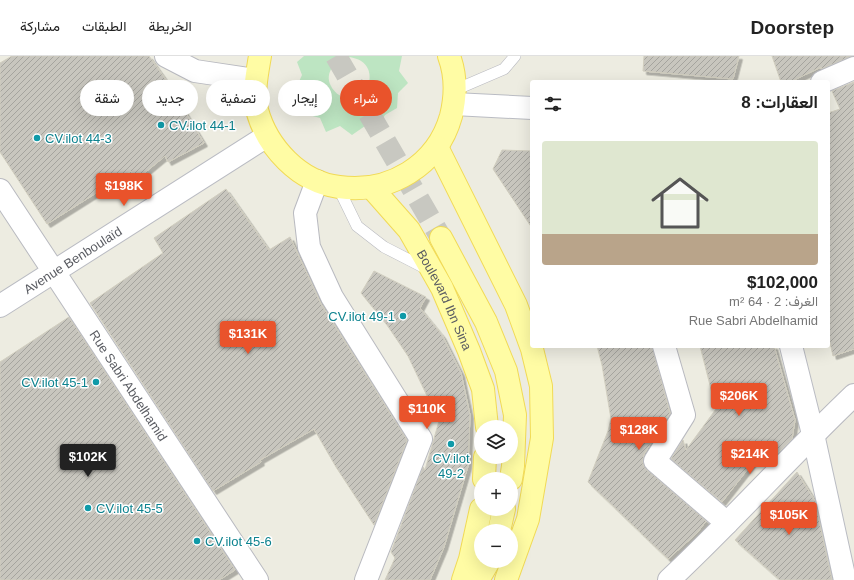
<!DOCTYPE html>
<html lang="ar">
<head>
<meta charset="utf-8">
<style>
	body { margin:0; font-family:Helvetica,Vazirmatn,sans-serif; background:#f6f6f6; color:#222; direction:rtl; height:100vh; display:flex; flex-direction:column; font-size:15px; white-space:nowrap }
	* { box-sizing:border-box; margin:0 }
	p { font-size:13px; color:#767676 }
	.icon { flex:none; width:22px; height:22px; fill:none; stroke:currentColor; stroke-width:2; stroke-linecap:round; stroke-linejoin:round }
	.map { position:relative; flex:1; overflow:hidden; direction:ltr }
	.drawer { position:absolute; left:530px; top:24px; width:300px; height:268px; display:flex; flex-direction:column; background:#fff; border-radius:4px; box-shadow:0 4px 16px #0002; direction:rtl }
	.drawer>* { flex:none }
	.top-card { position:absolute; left:12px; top:24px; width:380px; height:36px; direction:rtl; display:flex; gap:8px }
	.tools { position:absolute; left:474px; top:364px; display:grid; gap:8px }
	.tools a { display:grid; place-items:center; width:44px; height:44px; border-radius:50%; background:#fff; box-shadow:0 4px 16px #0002; font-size:20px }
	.price { position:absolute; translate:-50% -34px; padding:0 9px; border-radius:4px; background:#e9532b; color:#fff; font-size:13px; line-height:26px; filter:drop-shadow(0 1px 2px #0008) }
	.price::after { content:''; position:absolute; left:50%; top:24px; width:12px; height:9px; margin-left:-6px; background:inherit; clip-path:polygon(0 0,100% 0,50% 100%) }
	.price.current { background:#222; color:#fff }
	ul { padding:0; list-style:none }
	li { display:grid; align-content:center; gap:8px; height:212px; padding:0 12px }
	li span { display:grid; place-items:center; height:124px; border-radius:4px; color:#555 }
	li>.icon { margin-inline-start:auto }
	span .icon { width:72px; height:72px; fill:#fffc; stroke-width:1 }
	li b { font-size:17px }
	h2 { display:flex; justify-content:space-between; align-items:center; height:48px; padding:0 12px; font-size:17px }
	.tag { padding:0 14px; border-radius:18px; background:#fff; box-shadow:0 4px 16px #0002; font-size:14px; line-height:36px }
	.tag.current { background:#e9532b; color:#fff }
	header { display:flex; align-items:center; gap:24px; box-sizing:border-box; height:56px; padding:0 20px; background:#fff; border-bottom:1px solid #e0e0e0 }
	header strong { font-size:19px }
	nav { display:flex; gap:22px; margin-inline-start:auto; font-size:14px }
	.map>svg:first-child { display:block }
	.green { fill:#bde5c2; fill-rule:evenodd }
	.building { fill:url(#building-hatch); stroke:#d1cebf; filter:url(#shadow) }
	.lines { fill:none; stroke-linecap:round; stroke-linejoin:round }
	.primary-tunnel { stroke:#c8c8c1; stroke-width:22; stroke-dasharray:22 11; stroke-linecap:butt }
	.lane-casing { stroke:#b9bac0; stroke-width:12 }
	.street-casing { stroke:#b9bac0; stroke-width:24 }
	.secondary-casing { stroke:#babcc3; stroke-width:24 }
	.primary-casing { stroke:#f1da56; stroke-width:24 }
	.lane { stroke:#fff; stroke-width:11 }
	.street { stroke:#fff; stroke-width:22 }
	.secondary { stroke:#fff; stroke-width:22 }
	.primary { stroke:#fffca4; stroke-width:22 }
	.culture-dot { fill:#0f9aa8; stroke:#fff; stroke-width:1.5 }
	.labels { text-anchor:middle; stroke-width:3; stroke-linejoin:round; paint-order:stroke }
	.culture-label { font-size:13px; fill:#0d838f; stroke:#fff; text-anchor:start }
	.street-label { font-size:13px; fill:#5a5c62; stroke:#fff }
</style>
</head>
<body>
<header>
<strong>Doorstep</strong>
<nav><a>الخريطة</a><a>الطبقات</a><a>مشاركة</a></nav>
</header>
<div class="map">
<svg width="854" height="524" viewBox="0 0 854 524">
	<defs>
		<pattern id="building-hatch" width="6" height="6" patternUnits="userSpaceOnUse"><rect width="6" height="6" fill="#c8c6be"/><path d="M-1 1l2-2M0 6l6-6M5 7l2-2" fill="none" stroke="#a5a49e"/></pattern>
		<filter id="shadow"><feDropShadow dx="3.5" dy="3.5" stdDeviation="0" flood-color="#0004"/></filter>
	</defs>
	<rect width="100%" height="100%" fill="#edece1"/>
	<!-- green -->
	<path class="green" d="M304 0H402L399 15 408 27 398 37 397 52 385 59 378 71 365 70 352 79 340 70 326 76 320 62 305 58 307 43 296 32 302 19 297 6ZM348 1C383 4 371 48 345 41 339 40 334 36 331 30 324 17 335 4 348 1Z"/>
	<!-- building -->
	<path class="building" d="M12 0H149L166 24 204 87 168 106 165 100 136 124 131 115 47 168 0 96V7Z
		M644 0H739L733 23 643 15Z
		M772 0H852L821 13V11L790 26H781Z
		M854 26V293L833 300 828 278V57L840 53 832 35Z
		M502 94 532 95V172L493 113Z
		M226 133 269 194 290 181 321 248 407 384 374 469 336 411 314 373 260 404 261 406 213 435 90 247 163 197 154 182Z
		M374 215 426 241 420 252 442 279 461 317 470 359 468 410 444 491 430 524H385L395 502 391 496 423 411 425 414 439 365 408 300 387 269 361 237Z
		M69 261 235 514 219 524H0V306Z
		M597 290H652L670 357 644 398 643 404V409L647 414 706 465 697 477 668 503 588 426 608 375 611 363 602 309Z
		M700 290H774L795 364 792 383 768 407 758 400 722 446 671 403 683 384 686 394 716 353Z
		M797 416 815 445 832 524H780L735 484Z"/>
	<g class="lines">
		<!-- primary-tunnel -->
		<path class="primary-tunnel" d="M336 0 441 182"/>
		<defs>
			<path id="lane" d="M455 34 504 13 515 0
				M338 131 357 170 384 191 427 213"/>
			<g id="street">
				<path d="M166 0 195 15 255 24"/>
				<path d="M822 26 854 12"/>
				<path d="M317 125 305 157 309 191 332 241 421 383 366 524"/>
				<path id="s1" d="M0 134 257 524"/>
				<path d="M664 290 684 359 655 405 727 467"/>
				<path d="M669 524C733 464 791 399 854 339"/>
			</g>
			<g id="secondary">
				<path d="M454 48 532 52"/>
				<path id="s2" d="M0 250 267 80"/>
				<path d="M791 290 813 378 845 524"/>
			</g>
			<g id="primary">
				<path d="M260 0C257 18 253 36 257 54 267 91 299 126 339 131 389 138 437 110 451 60 456 40 456 19 449 0"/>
				<path d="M437 91 516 249 532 293 541 330 542 382 528 463 506 524"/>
				<path id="s3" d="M371 131 409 174 442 232 469 295 483 333 487 371"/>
				<path d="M441 182 486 266 506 315 515 359 513 410 511 423"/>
				<path d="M484 423 485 401"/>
				<path d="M499 475 504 453"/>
				<path d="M463 524 470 503 481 453"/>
				<path d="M478 524 489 505"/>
			</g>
		</defs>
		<!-- lane casing -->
		<use href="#lane" class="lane-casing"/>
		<!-- street casing -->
		<use href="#street" class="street-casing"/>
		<!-- secondary casing -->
		<use href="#secondary" class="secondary-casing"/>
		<!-- primary casing -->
		<use href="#primary" class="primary-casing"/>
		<!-- lane -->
		<use href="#lane" class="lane"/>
		<!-- street -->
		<use href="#street" class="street"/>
		<!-- secondary -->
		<use href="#secondary" class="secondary"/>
		<!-- primary -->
		<use href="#primary" class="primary"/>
	</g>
	<!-- markers -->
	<g class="culture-dot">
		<circle cx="161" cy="69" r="4"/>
		<circle cx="37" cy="82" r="4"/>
		<circle cx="403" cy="260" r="4"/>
		<circle cx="96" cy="326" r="4"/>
		<circle cx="451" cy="388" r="4"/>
		<circle cx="88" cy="452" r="4"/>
		<circle cx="197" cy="485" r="4"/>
	</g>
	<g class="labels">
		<!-- culture labels -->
		<g class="culture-label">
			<text x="169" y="74">CV.ilot 44-1</text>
			<text x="45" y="87">CV.ilot 44-3</text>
			<text x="395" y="265" text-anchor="end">CV.ilot 49-1</text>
			<text x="88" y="331" text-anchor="end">CV.ilot 45-1</text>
			<text x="451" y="407" text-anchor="middle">CV.ilot<tspan x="451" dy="15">49-2</tspan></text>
			<text x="96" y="457">CV.ilot 45-5</text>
			<text x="205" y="490">CV.ilot 45-6</text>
		</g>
		<!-- street labels -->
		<g class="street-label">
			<text dy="5" stroke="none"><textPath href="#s2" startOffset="86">Avenue Benboulaïd</textPath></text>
			<text dy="5" stroke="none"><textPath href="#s3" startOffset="136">Boulevard Ibn Sina</textPath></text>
			<text dy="5" stroke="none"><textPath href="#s1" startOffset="234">Rue Sabri Abdelhamid</textPath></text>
		</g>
	</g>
</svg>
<div class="tools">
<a><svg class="icon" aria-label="layers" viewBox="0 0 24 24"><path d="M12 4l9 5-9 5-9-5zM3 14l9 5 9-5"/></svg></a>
<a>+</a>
<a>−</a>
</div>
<b class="price" style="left:124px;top:151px">$198K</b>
<b class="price" style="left:248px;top:299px">$131K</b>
<b class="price" style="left:739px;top:361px">$206K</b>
<b class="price" style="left:427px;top:374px">$110K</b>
<b class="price" style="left:639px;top:395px">$128K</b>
<b class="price" style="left:750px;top:419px">$214K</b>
<b class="price current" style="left:88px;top:422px">$102K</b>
<b class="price" style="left:789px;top:480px">$105K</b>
<div class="top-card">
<a class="tag current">شراء</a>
<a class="tag">إيجار</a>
<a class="tag">تصفية</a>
<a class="tag">جديد</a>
<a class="tag">شقة</a>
</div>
<section class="drawer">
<h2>العقارات: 8<svg class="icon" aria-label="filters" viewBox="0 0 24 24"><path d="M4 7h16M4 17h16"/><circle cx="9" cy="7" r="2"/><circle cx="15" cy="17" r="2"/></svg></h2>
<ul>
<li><span style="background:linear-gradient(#dfe7d0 75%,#b9a48a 0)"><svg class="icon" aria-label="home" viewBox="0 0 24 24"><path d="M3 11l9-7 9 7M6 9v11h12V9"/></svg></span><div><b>$102,000</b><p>الغرف: 2 · 64 m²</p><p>Rue Sabri Abdelhamid</p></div></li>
</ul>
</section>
</div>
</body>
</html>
